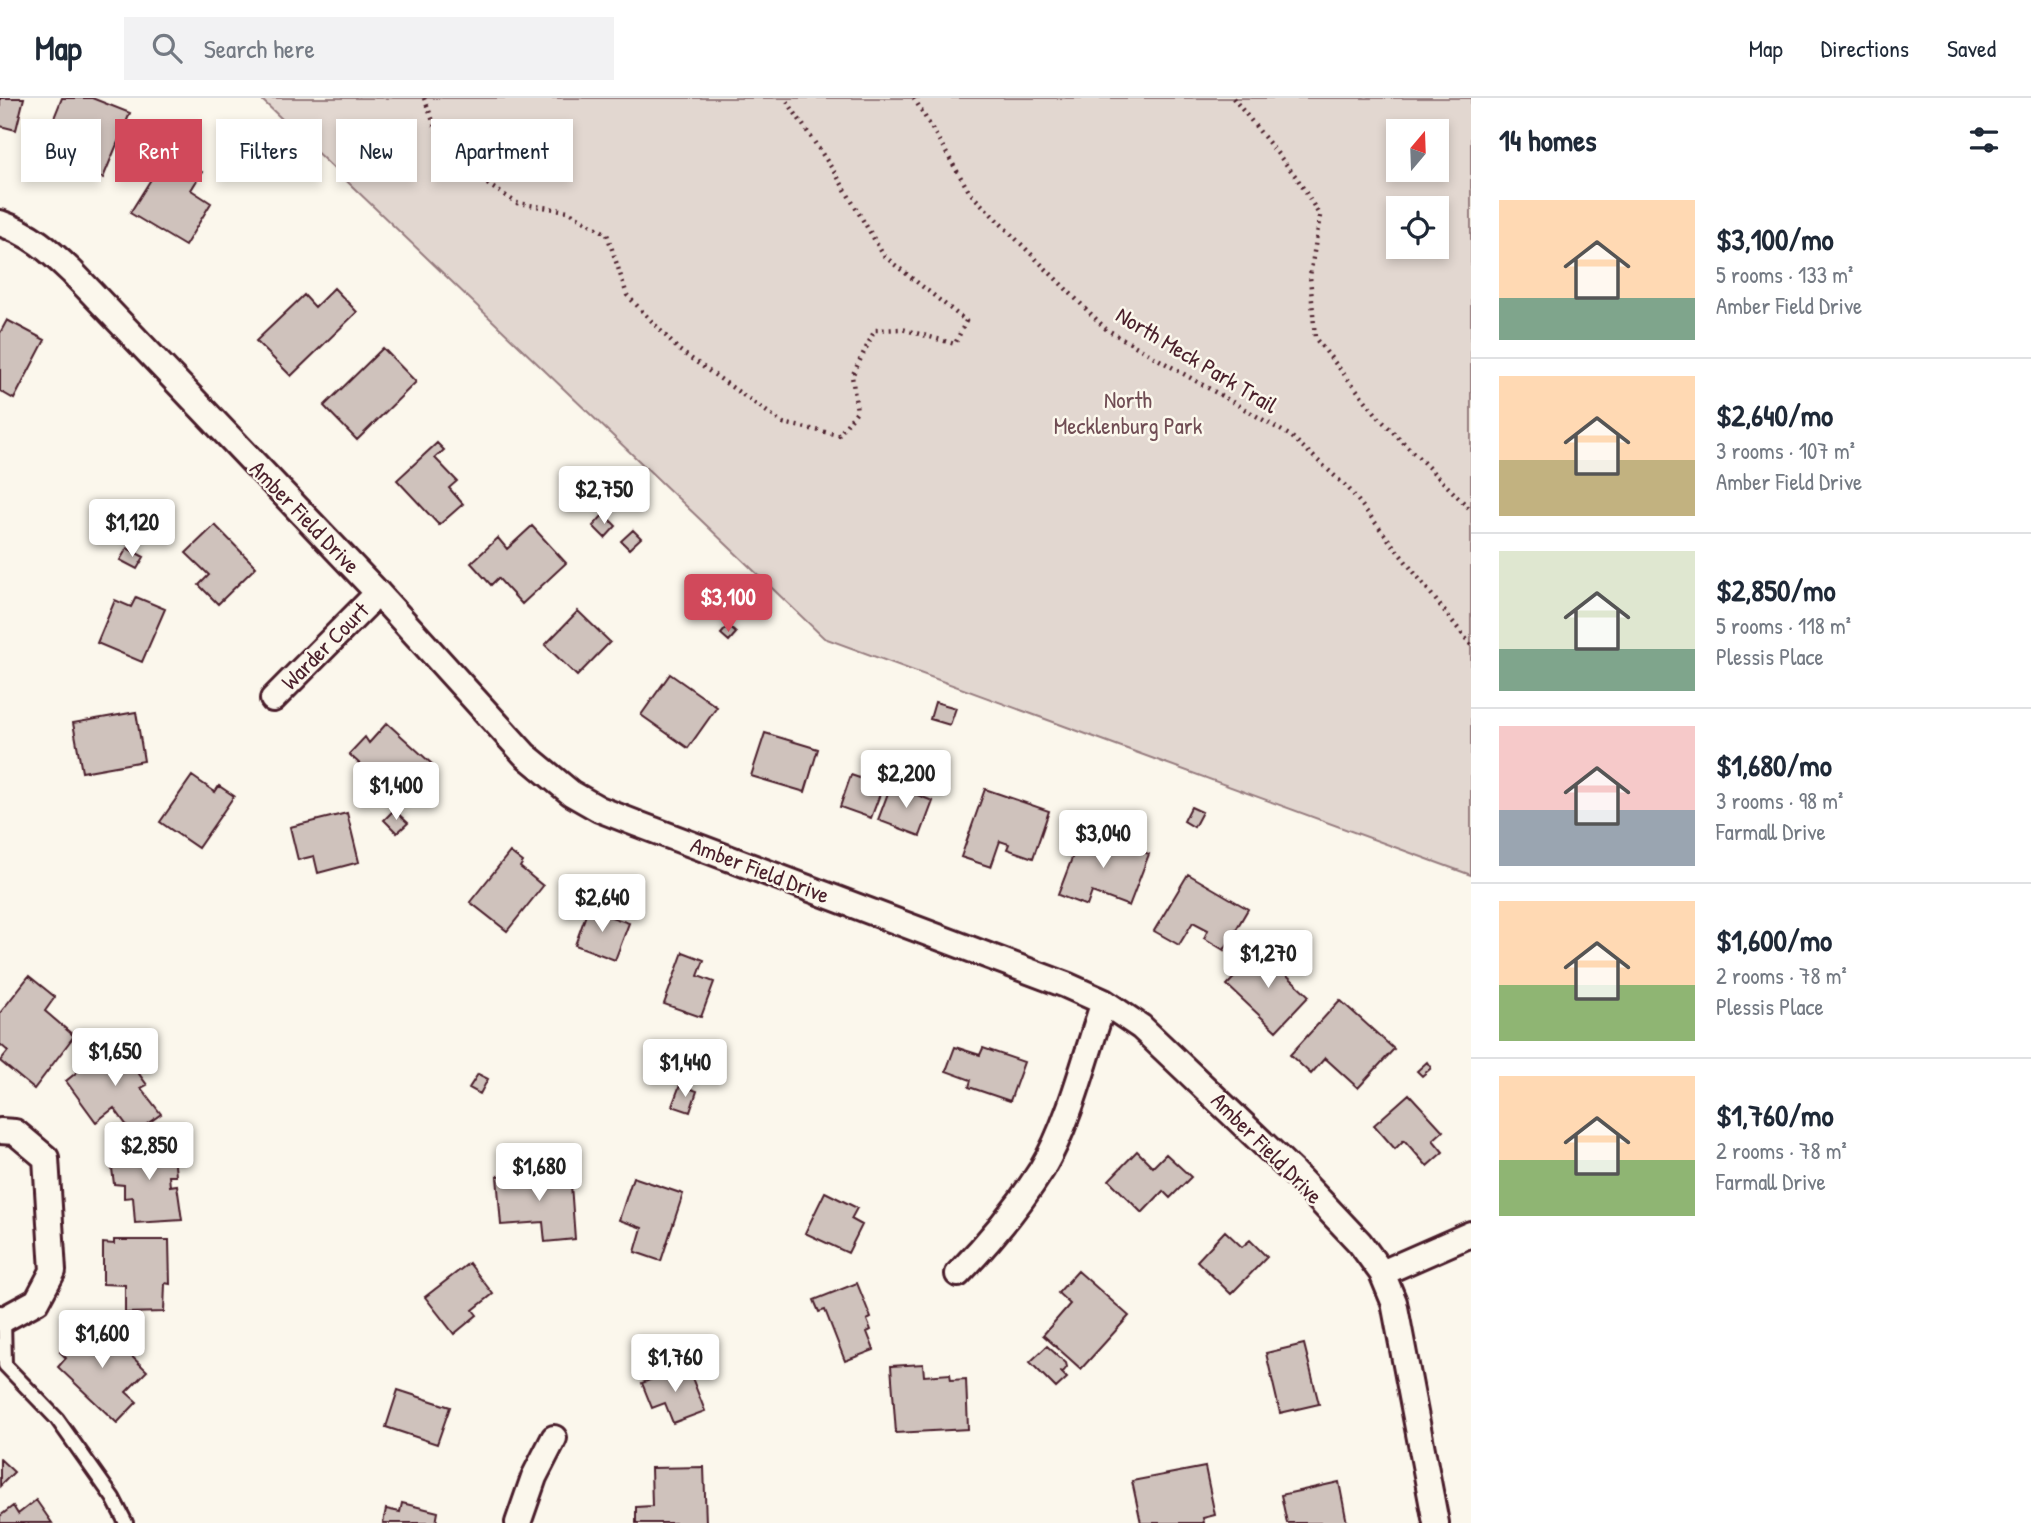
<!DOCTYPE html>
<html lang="en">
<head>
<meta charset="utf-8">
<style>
	body { margin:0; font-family:"Patrick Hand",sans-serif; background:#f2f2f3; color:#1f2937; height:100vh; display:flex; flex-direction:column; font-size:26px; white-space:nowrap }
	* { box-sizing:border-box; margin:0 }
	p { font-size:23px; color:#747a83 }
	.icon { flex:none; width:38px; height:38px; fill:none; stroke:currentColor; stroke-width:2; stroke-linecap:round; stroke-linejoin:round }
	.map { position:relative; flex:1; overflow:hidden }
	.details { display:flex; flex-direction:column; background:#fff; width:560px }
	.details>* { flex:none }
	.top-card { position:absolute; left:21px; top:21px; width:665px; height:63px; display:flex; gap:14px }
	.needle { width:46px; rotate:19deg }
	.fabs { position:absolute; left:1386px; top:21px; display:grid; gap:14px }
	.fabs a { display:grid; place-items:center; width:63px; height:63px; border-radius:0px; background:#fff; box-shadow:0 4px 10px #0003; font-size:35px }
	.price { position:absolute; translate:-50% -60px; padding:0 16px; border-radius:7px; background:#fff; color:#222; font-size:23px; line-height:46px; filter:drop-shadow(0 2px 4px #0008) }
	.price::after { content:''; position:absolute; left:50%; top:42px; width:21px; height:16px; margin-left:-10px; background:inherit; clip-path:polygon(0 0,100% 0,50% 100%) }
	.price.active { background:#d1495b; color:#fff }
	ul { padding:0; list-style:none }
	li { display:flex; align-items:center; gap:21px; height:175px; padding:0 28px }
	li+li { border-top:2px solid #e0e1e3 }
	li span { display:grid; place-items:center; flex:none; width:196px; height:140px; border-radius:0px; color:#555 }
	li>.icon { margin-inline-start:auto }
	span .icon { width:84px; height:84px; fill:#fffc; stroke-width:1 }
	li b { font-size:30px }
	h2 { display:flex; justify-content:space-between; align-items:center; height:84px; padding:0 28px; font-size:30px }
	.pill { padding:0 24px; border-radius:0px; background:#fff; box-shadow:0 4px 10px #0003; font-size:24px; line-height:63px }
	.pill.active { background:#d1495b; color:#fff }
	header { display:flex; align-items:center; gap:42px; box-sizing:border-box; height:98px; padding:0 35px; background:#fff; border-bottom:2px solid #e0e1e3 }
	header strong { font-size:33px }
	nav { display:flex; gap:38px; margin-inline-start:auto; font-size:24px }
	.search { width:490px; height:63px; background:#f2f2f3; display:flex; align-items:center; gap:18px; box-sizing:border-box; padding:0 24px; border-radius:0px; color:#747a83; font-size:26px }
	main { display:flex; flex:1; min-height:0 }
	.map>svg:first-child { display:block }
	.green { fill:#e2d7d0; stroke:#967b7e; stroke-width:2; fill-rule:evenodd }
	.building { fill:#cfc2bc; stroke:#4a1f2b; stroke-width:2 }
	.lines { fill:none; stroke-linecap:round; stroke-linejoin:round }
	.lane-casing { stroke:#4a1f2b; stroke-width:18 }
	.street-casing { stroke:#4a1f2b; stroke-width:30 }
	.path { stroke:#4a1f2b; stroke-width:4.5; stroke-dasharray:2 5; stroke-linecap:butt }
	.lane { stroke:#fbf7ec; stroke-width:12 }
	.street { stroke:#fbf7ec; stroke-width:24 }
	.labels { text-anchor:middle; stroke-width:5; stroke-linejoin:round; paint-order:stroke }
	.street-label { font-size:23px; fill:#4a1f2b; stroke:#fbf7ec }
	.park-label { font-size:23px; fill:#704d54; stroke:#fbf7ec }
</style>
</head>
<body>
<header>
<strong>Map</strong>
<div class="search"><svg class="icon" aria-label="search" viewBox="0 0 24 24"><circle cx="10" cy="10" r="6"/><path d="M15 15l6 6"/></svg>Search here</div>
<nav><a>Map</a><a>Directions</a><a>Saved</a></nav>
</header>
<main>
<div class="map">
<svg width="1471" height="1425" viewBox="0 0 1471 1425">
	<rect width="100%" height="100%" fill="#fbf7ec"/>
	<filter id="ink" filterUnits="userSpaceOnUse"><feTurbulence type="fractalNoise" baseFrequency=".0143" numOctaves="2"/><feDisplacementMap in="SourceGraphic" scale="14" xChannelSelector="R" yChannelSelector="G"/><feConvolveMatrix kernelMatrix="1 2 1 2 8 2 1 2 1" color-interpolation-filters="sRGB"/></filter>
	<g filter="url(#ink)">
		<!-- green -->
		<path class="green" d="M260 0H1471V777L824 540ZM1398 33H1437V72H1398ZM1398 110H1437V149H1398Z"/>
		<!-- building -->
		<path class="building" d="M0 0H24L16 32 0 28Z
			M62 0H92L130 15 103 80 75 69 83 49 48 35Z
			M168 54 202 74 191 92 211 105 185 148 130 115Z
			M334 190 357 214 291 278 256 243 304 197 315 209Z
			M7 222 45 242 14 301 0 293V235Z
			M383 250 416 284 357 342 324 308Z
			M437 345 444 352 435 360 457 383 449 390 463 406 439 427 397 382Z
			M604 416 616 428 605 440 593 428Z
			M215 427 256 469 218 506 199 487 209 477 186 455Z
			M532 428 566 465 522 506 498 480 491 487 471 465 498 440 507 451Z
			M633 432 641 440 629 451 621 443Z
			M127 450 144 459 137 471 120 462Z
			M136 499 165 511 142 564 97 545 115 502 131 509Z
			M578 513 610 544 577 578 545 547Z
			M728 528 736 535 729 543 721 536Z
			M670 576 717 609 688 650 641 617Z
			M935 604 956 610 950 627 930 621Z
			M136 614 144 663 82 674 73 625Z
			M387 625 432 666 399 702 349 656 365 639 369 645Z
			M765 635 818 651 805 694 751 678Z
			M851 677 883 688 871 720 840 709Z
			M192 678 215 694 219 688 234 698 198 750 160 724Z
			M891 687 933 703 920 738 878 722Z
			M985 691 1049 713 1033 760 1007 751 1009 746 1000 743 991 769 961 759Z
			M1191 709 1202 714 1194 729 1184 723Z
			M394 712 408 725 397 735 384 722Z
			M347 715 359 764 318 775 314 758 298 762 290 729Z
			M1083 731 1149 756 1129 808 1092 794 1087 808 1058 797Z
			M510 754 523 764 520 769 543 788 507 833 470 804Z
			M1188 776 1248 811 1224 852 1204 840 1208 832 1193 824 1179 847 1154 833Z
			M588 811 629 825 615 862 575 847Z
			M1260 852 1309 898 1276 933 1227 887Z
			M683 854 704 862 698 878 714 884 701 919 664 906Z
			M29 878 55 899 45 913 74 938 34 991 0 963 8 953 0 946V915Z
			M1340 902 1394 951 1358 990 1325 960 1311 976 1290 957Z
			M118 941 141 969 137 973 147 987 141 990 161 1016 133 1036 114 1010 96 1024 66 983Z
			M955 949 980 957 983 950 1024 964 1010 1003 969 989 971 982 946 973Z
			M1427 964 1431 970 1422 978 1417 973Z
			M478 976 488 981 480 996 469 990Z
			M680 987 697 993 690 1014 672 1008Z
			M1409 996 1443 1033 1433 1042 1443 1054 1427 1068 1404 1042 1395 1051 1374 1027Z
			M173 1046 176 1078H169L170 1088 177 1087 182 1122 135 1125 133 1099 124 1100V1087L114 1086 110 1055Z
			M1137 1053 1153 1069 1166 1056 1191 1079 1170 1100 1163 1093 1142 1115 1109 1082Z
			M570 1073 575 1141 545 1144 543 1124 501 1127 497 1078Z
			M633 1079 683 1096 661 1163 635 1154 642 1130 619 1122Z
			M825 1094 857 1110 851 1121 862 1127 848 1155 805 1135Z
			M1225 1133 1242 1149 1250 1142 1267 1159 1231 1196 1197 1163Z
			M114 1142H169L170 1186 165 1185 164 1214 125 1215V1187L103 1186V1145L114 1146Z
			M469 1165 493 1196 473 1212 477 1217 454 1236 425 1199Z
			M1078 1173 1129 1218 1081 1271 1043 1237 1070 1206 1058 1195Z
			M857 1185 871 1220 867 1222 871 1232 867 1234 874 1252 845 1263 825 1212 819 1214 814 1202Z
			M86 1226 94 1234 100 1228 147 1273 126 1294 137 1304 117 1325 58 1269 66 1260 60 1254Z
			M1304 1246 1319 1306 1280 1315 1266 1255Z
			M1047 1248 1066 1265 1067 1269 1063 1274 1060 1273 1067 1280 1056 1290 1030 1264Z
			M923 1266 924 1278 950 1276 951 1282 966 1281 968 1331 896 1335 891 1268Z
			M687 1267 705 1313 673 1325 665 1305 652 1310 642 1285Z
			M398 1292 450 1309 437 1346 386 1329Z
			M0 1361 14 1374 0 1388Z
			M704 1369 706 1425H636V1409L652 1408 651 1370Z
			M1205 1369 1215 1417 1203 1420 1204 1425H1141L1132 1383Z
			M1339 1384 1347 1425H1287L1281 1397Z
			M36 1402 52 1425H0V1418L13 1408 18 1416Z
			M402 1405 438 1414 436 1425H383L386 1411 400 1414Z"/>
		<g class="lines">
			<defs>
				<path id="lane" d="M4 1221 5 1267 57 1321 113 1400 126 1425"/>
				<path id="street" d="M0 125C31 136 48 151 72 174L378 495 525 657 571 695 599 711 635 725 1066 887 1104 904 1141 929 1293 1074 1360 1145 1382 1175 1394 1204 1436 1425
					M273 601 378 495
					M0 1033 15 1034 46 1060 53 1173 37 1203 4 1221 0 1220
					M1382 1175 1471 1136
					M958 1176C989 1144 1018 1109 1042 1071 1070 1024 1086 956 1104 904
					M518 1425 534 1379 554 1340"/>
			</defs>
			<!-- lane casing -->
			<use href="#lane" class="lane-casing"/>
			<!-- street casing -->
			<use href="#street" class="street-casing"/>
			<!-- path -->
			<path class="path" d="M424 0 448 61 517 105 568 113 607 136 627 197 679 252 783 325 839 337 857 313 852 278 875 232 902 231 955 246 966 223 884 158 837 78 785 0
				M914 0 970 95 1106 231 1291 338 1349 391 1471 547
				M1233 0 1297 80 1320 118 1310 178 1315 240 1381 322 1471 412"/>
			<!-- lane -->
			<use href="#lane" class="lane"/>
			<!-- street -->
			<use href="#street" class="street"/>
		</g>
	</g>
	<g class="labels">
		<!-- street labels -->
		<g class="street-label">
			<text transform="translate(1197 262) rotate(31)" y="8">North Meck Park Trail</text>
			<text transform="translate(305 419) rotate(46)" y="8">Amber Field Drive</text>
			<text transform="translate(325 548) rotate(-45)" y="8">Warder Court</text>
			<text transform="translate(760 772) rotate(21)" y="8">Amber Field Drive</text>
			<text transform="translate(1267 1050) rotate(45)" y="8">Amber Field Drive</text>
		</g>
		<!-- park labels -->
		<g class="park-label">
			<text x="1128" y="310">North<tspan x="1128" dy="26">Mecklenburg Park</tspan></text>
		</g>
	</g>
</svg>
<div class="fabs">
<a><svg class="needle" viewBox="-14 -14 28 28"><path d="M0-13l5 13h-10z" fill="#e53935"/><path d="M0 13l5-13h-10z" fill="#747a83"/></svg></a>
<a><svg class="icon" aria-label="locate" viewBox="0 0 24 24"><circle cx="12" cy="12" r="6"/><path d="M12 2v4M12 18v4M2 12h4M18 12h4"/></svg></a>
</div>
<b class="price" style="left:604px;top:428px">$2,750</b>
<b class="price" style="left:132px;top:461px">$1,120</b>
<b class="price active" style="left:728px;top:536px">$3,100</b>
<b class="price" style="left:906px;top:712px">$2,200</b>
<b class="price" style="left:396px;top:724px">$1,400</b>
<b class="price" style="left:1103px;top:772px">$3,040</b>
<b class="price" style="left:602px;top:836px">$2,640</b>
<b class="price" style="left:1268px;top:892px">$1,270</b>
<b class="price" style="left:115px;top:990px">$1,650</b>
<b class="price" style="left:685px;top:1001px">$1,440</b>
<b class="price" style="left:149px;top:1084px">$2,850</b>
<b class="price" style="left:539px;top:1105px">$1,680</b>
<b class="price" style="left:102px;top:1272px">$1,600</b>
<b class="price" style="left:675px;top:1296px">$1,760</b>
<div class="top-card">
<a class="pill">Buy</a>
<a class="pill active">Rent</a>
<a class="pill">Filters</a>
<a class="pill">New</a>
<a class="pill">Apartment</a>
</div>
</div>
<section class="details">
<h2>14 homes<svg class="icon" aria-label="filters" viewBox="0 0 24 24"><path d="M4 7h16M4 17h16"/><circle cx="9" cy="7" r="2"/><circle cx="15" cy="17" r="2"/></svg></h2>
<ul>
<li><span style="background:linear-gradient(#ffd9b3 70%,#7fa58c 0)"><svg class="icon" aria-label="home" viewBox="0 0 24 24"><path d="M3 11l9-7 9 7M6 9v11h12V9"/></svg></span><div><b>$3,100/mo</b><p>5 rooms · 133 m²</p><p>Amber Field Drive</p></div></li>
<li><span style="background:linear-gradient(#ffd9b3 60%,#c2b280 0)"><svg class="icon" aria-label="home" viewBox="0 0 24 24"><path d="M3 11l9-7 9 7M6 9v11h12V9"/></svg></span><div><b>$2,640/mo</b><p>3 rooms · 107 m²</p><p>Amber Field Drive</p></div></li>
<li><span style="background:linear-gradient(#dfe7d0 70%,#7fa58c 0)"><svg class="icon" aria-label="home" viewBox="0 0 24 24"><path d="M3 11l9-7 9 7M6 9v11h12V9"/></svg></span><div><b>$2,850/mo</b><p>5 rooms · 118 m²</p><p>Plessis Place</p></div></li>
<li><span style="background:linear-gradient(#f6c9c9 60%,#9aa5b1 0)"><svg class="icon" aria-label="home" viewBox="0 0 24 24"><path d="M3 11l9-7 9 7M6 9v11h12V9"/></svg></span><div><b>$1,680/mo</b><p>3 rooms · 98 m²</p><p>Farmall Drive</p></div></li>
<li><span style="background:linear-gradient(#ffd9b3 60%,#8fb573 0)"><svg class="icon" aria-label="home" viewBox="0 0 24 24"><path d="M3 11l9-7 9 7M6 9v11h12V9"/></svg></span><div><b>$1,600/mo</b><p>2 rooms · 78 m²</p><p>Plessis Place</p></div></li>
<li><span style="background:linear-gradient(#ffd9b3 60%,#8fb573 0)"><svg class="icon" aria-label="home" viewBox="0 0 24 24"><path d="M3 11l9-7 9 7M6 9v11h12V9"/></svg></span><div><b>$1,760/mo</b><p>2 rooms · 78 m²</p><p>Farmall Drive</p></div></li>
</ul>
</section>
</main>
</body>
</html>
